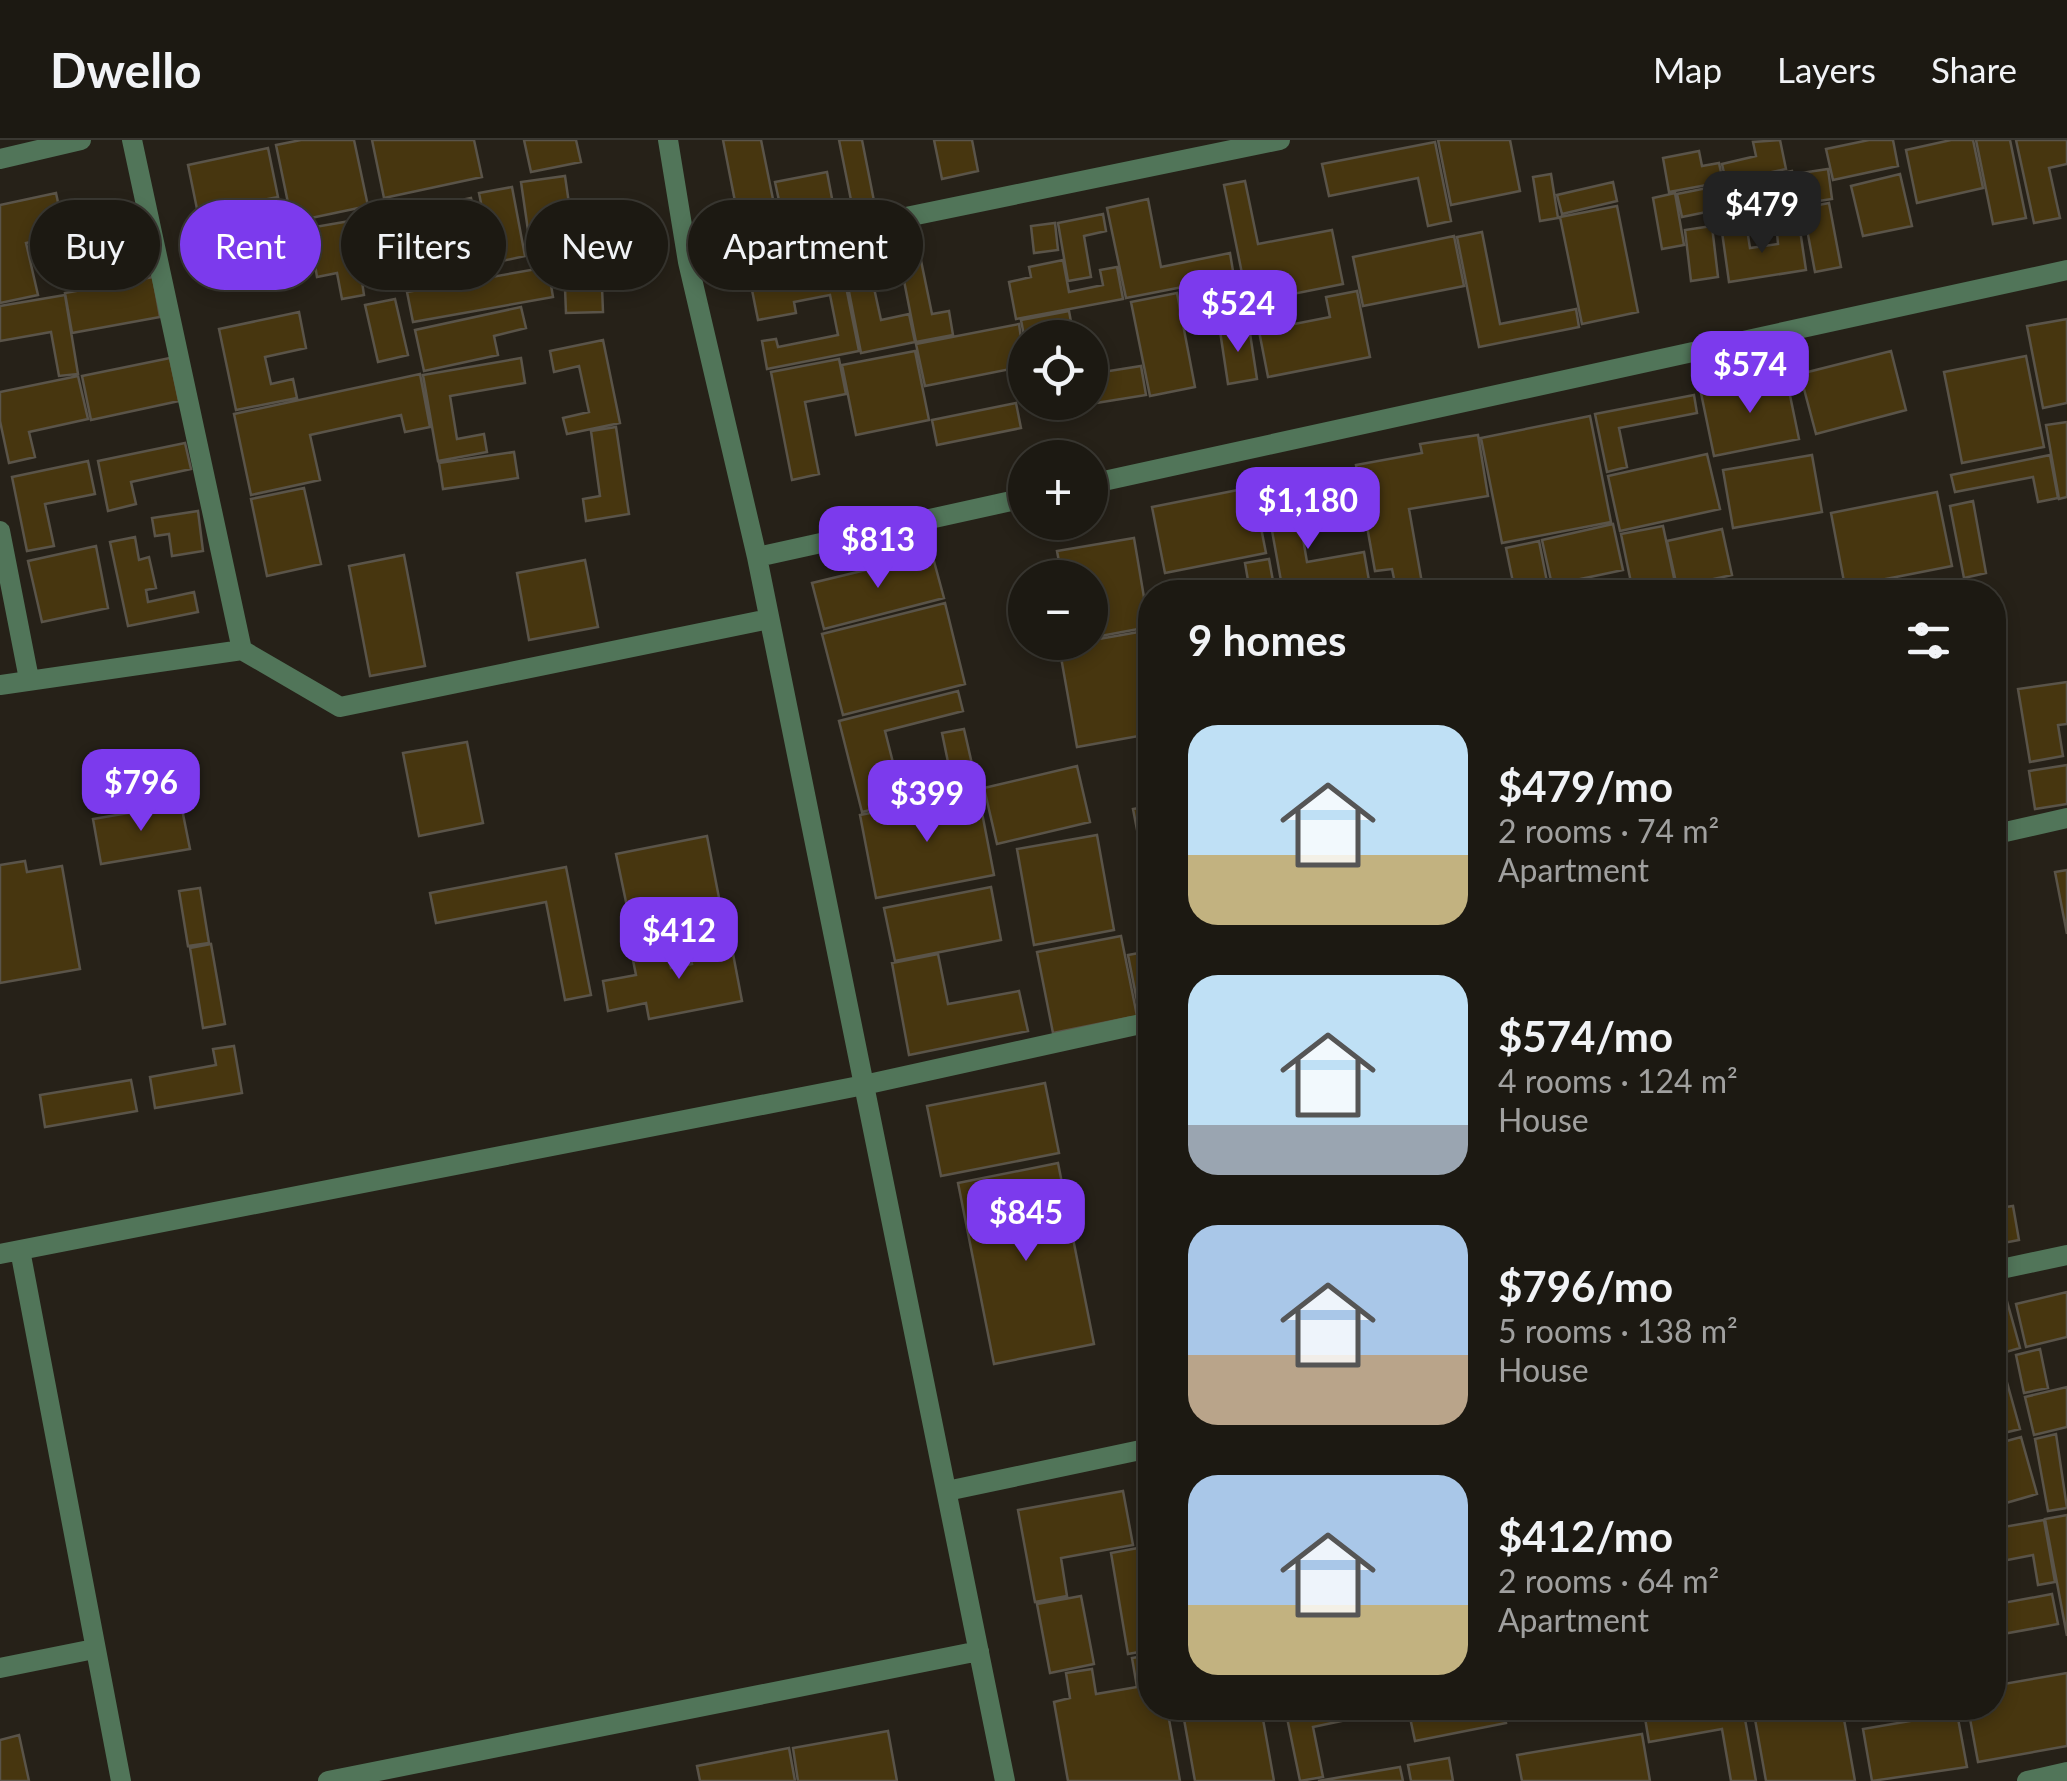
<!DOCTYPE html>
<html lang="en">
<head>
<meta charset="utf-8">
<style>
	body { margin:0; font-family:Lato,sans-serif; background:#25221b; color:#f1f3f6; height:100vh; display:flex; flex-direction:column; font-size:38px; white-space:nowrap }
	* { box-sizing:border-box; margin:0 }
	p { font-size:32px; color:#a0a09f }
	.icon { flex:none; width:55px; height:55px; fill:none; stroke:currentColor; stroke-width:2; stroke-linecap:round; stroke-linejoin:round }
	.map { position:relative; flex:1; overflow:hidden }
	.details { position:absolute; left:1138px; top:440px; width:868px; height:1140px; display:flex; flex-direction:column; background:#1c1912; border-radius:40px; box-shadow:0 5px 15px #0003,0 0 0 2px #3a3832 }
	.details>* { flex:none }
	.hud { position:absolute; left:30px; top:60px; width:950px; height:90px; display:flex; gap:20px }
	.controls { position:absolute; left:1008px; top:180px; display:grid; gap:20px }
	.controls a { display:grid; place-items:center; width:100px; height:100px; border-radius:50%; background:#1c1912; box-shadow:0 5px 15px #0003,0 0 0 2px #3a3832; font-size:50px }
	.price { position:absolute; translate:-50% -85px; padding:0 22px; border-radius:20px; background:#7c3aed; color:#fff; font-size:32px; line-height:65px; filter:drop-shadow(0 2px 5px #0008) }
	.price::after { content:''; position:absolute; left:50%; top:60px; width:30px; height:22px; margin-left:-15px; background:inherit; clip-path:polygon(0 0,100% 0,50% 100%) }
	.price.active { background:#222; color:#fff }
	ul { padding:0; list-style:none }
	li { display:flex; align-items:center; gap:30px; height:250px; padding:0 50px }
	li span { display:grid; place-items:center; flex:none; width:280px; height:200px; border-radius:30px; color:#555 }
	li>.icon { margin-inline-start:auto }
	span .icon { width:120px; height:120px; fill:#fffc; stroke-width:1 }
	li b { font-size:42px }
	h2 { display:flex; justify-content:space-between; align-items:center; height:120px; padding:0 50px; font-size:42px }
	.chip { padding:0 35px; border-radius:45px; background:#1c1912; box-shadow:0 5px 15px #0003,0 0 0 2px #3a3832; font-size:35px; line-height:90px }
	.chip.active { background:#7c3aed; color:#fff }
	header { display:flex; align-items:center; gap:60px; box-sizing:border-box; height:140px; padding:0 50px; background:#1c1912; border-bottom:2px solid #3a3832 }
	header strong { font-size:48px }
	nav { display:flex; gap:55px; margin-inline-start:auto; font-size:35px }
	.map>svg:first-child { display:block }
	.building { fill:#47360f; stroke:#5a5449; stroke-width:2.5 }
	.lines { fill:none; stroke-linecap:round; stroke-linejoin:round }
	.street { stroke:#517559; stroke-width:20 }
</style>
</head>
<body>
<header>
<strong>Dwello</strong>
<nav><a>Map</a><a>Layers</a><a>Share</a></nav>
</header>
<div class="map">
<svg width="2067" height="1641" viewBox="0 0 2067 1641">
	<rect width="100%" height="100%" fill="#262118"/>
	<!-- building -->
	<path class="building" d="M301 0H354L368 66 292 82 276 5Z
		M372 0H474L482 37 384 58Z
		M524 0H576L581 22 531 32Z
		M723 0H761L777 79 740 87Z
		M839 0H862L874 61 852 65Z
		M934 0H972L978 31 942 39Z
		M1438 0H1510L1520 51 1451 65Z
		M1780 0 1786 29 1726 42 1722 24 1756 16 1753 2Z
		M1869 0H1893L1898 26 1833 40 1826 9Z
		M1951 0H1973L1983 48 1917 63 1906 10Z
		M1976 0H2010L2026 78 1993 84Z
		M2016 0H2067V24L2049 28 2060 78 2034 83Z
		M1435 2 1451 81 1428 86 1418 38 1329 56 1322 24Z
		M268 8 278 57 253 62 255 74 230 79 236 102 205 108 188 25Z
		M1699 11 1702 26 1719 23 1723 42 1669 52 1663 18Z
		M1828 29 1832 59 1805 63 1801 33Z
		M1792 31 1801 76 1774 81 1770 59 1682 77 1677 54Z
		M827 32 834 69 783 79 775 42Z
		M1551 34 1558 78 1540 81 1533 37Z
		M1900 34 1912 86 1863 96 1851 46Z
		M565 36 575 105 531 111 521 42Z
		M1245 41 1258 104 1332 90 1343 144 1248 163 1224 45Z
		M1613 42 1617 61 1562 74 1557 55Z
		M512 47 525 116 493 123 479 53Z
		M56 53 65 95 26 103 38 155 0 163V65Z
		M1675 53 1684 105 1662 109 1653 58Z
		M471 58 487 130 448 138 432 66Z
		M1148 59 1161 127 1230 113 1234 137 1126 158 1107 68Z
		M423 62 441 140 403 147 387 70Z
		M1829 63 1841 127 1815 132 1803 68Z
		M1617 66 1638 172 1582 184 1560 77Z
		M1103 74 1106 91 1084 96 1091 137 1068 141 1058 83Z
		M379 76 386 112 367 115 370 133 361 135 364 155 342 159 337 133 317 137 309 88Z
		M1055 83 1058 110 1034 113 1031 86Z
		M1712 86 1718 137 1691 141 1685 90Z
		M1747 89 1750 108 1778 104 1777 93 1800 90 1806 130 1729 142 1722 92Z
		M1482 92 1500 184 1576 169 1579 187 1479 207 1457 97Z
		M300 93 307 136 291 138 287 113 212 127 208 110Z
		M1454 96 1464 146 1363 166 1353 117Z
		M918 106 932 174 949 171 953 195 916 202 898 110Z
		M867 116 881 180 909 174 915 202 861 213 843 121Z
		M1063 120 1069 152 1103 145 1100 130 1117 127 1123 159 1016 179 1009 142 1031 137 1029 127Z
		M601 122 603 172 566 173 564 123Z
		M841 122 859 211 767 229 762 201 776 199 778 207 838 195 830 155 794 162 796 173 758 180 750 140Z
		M548 127 553 157 413 182 407 152Z
		M153 137 160 177 72 193 65 153Z
		M1357 151 1370 217 1268 237 1259 191 1330 177 1326 157Z
		M1177 153 1195 247 1150 256 1131 162Z
		M65 155 78 234 59 236 51 192 0 201V166Z
		M395 159 408 215 378 222 365 165Z
		M521 167 526 188 494 196 498 215 424 231 415 190Z
		M1069 171 1074 198 1025 201 1021 180Z
		M299 172 306 208 265 217 271 244 293 239 297 258 236 270 219 189Z
		M2067 179V263L2043 268 2027 186Z
		M1019 184 1025 226 925 246 916 204Z
		M1249 187 1257 239 1228 244 1220 191Z
		M603 200 620 283 567 294 563 278 589 272 579 226 554 232 550 211Z
		M915 211 929 280 856 295 842 225Z
		M1891 211 1906 270 1816 294 1800 234Z
		M2026 216 2044 307 1962 323 1944 232Z
		M170 218 179 261 91 280 82 236Z
		M521 218 525 243 450 256 457 299 484 294 487 312 438 321 423 235Z
		M839 219 846 254 805 262 819 334 792 340 771 232Z
		M1141 226 1146 255 1090 264V234Z
		M420 234 430 287 405 292 401 275 310 295 320 340 251 355 234 274Z
		M78 236 88 279 29 292 35 317 9 323 0 281V252Z
		M1786 236 1799 299 1714 316 1701 253Z
		M1694 255 1697 273 1619 288 1627 327 1607 332 1595 274Z
		M1016 263 1021 288 937 305 932 280Z
		M1590 276 1611 382 1502 403 1481 298Z
		M2067 282V357L2059 359 2046 285Z
		M616 287 629 374 586 381 583 359 600 356 591 291Z
		M1478 295 1488 356 1409 369 1422 443 1396 448 1392 429 1375 431 1356 325 1422 313 1420 304Z
		M185 303 191 329 131 342 136 364 108 371 98 321Z
		M514 312 518 338 443 349 439 323Z
		M1707 314 1720 369 1620 391 1608 336Z
		M1812 315 1822 372 1733 388 1723 330Z
		M2050 315 2058 358 2038 362 2033 337 1955 352 1951 335Z
		M88 321 95 354 45 364 54 406 27 411 12 337Z
		M1293 340 1307 422 1364 412 1371 452H1283L1264 346Z
		M1253 347 1266 413 1165 433 1152 367Z
		M304 348 321 424 267 436 251 359Z
		M1937 352 1952 426 1845 447 1831 373Z
		M1973 361 1986 433 1964 438 1950 366Z
		M198 371 203 411 172 416 169 394 155 396 152 378Z
		M1613 384 1623 430 1552 445 1542 400Z
		M1663 386 1677 452H1633L1621 394Z
		M1722 389 1732 435 1677 447 1667 401Z
		M135 397 139 420 149 417 156 448 146 450 148 462 194 452 198 472 128 486 110 402Z
		M1134 398 1149 487 1090 498V438H1062L1057 411Z
		M1539 401 1549 452H1515L1506 408Z
		M96 406 108 468 42 482 28 421Z
		M932 414 944 458 824 489 812 443Z
		M404 415 425 526 370 536 349 426Z
		M1269 419 1275 452H1250L1245 423Z
		M585 420 598 487 529 500 517 433Z
		M1472 442 1474 452H1412Z
		M1512 442 1514 452H1482L1481 446Z
		M1967 444 1969 452H1924Z
		M1835 446 1837 452H1808Z
		M945 463 965 544 843 575 822 494Z
		M1150 490V594L1077 607 1059 506Z
		M2067 542V584L2058 585 2063 616 2030 622 2018 549Z
		M958 551 963 571 885 591 903 662 862 672 839 581Z
		M964 589 977 646 954 651 942 593Z
		M467 602 483 683 419 696 403 613Z
		M2067 625V664L2035 669 2029 631Z
		M1077 626 1090 682 997 704 984 648Z
		M1992 630 2003 682 1992 684Z
		M978 652 994 735 876 758 860 675Z
		M181 664 190 709 101 724 93 679Z
		M1150 666V757L1133 669Z
		M1097 695 1114 790 1034 805 1017 709Z
		M707 696 720 763 630 781 616 714Z
		M25 721 27 732 62 726 80 829 0 843V725Z
		M566 727 591 855 565 860 546 762 436 783 430 753Z
		M2067 730V794L2055 732Z
		M991 747 1001 800 895 821 884 768Z
		M200 748 209 803 188 806 179 751Z
		M1121 796 1137 876 1053 893 1037 812Z
		M730 798 742 861 649 879 646 863 608 871 603 841 636 835 633 820 668 813 671 828 692 824 689 806Z
		M211 804 225 884 203 888 190 808Z
		M1150 811V864L1138 866 1128 815Z
		M938 814 948 864 1019 851 1028 891 909 915 892 823Z
		M234 906 242 953 155 968 150 937 216 925 213 909Z
		M131 940 137 971 45 987 40 955Z
		M1045 943 1059 1013 941 1036 927 966Z
		M1058 1023 1094 1204 994 1224 958 1043Z
		M2013 1066 2019 1100 1993 1105 1992 1069Z
		M2067 1152V1197L2026 1207 2016 1164Z
		M2005 1154 2020 1208 1992 1216V1157Z
		M2040 1209 2048 1248 2024 1253 2016 1215Z
		M2003 1228 2020 1289 1992 1296V1231Z
		M2067 1247V1287L2034 1295 2025 1257Z
		M2056 1294 2067 1368 2048 1371 2035 1299Z
		M2021 1297 2037 1354 1992 1367V1305Z
		M1123 1351 1133 1405 1061 1418 1067 1456 1035 1462 1018 1370Z
		M2067 1375V1496L2045 1379Z
		M2044 1380 2055 1442 2038 1445 2033 1415 1992 1423V1389Z
		M1138 1408 1150 1481V1510L1128 1514 1111 1413Z
		M2052 1454 2058 1484 1992 1496V1465Z
		M1081 1456 1094 1524 1050 1533 1037 1464Z
		M1150 1515V1568H1167L1180 1641H1068L1054 1562 1070 1558 1066 1533 1092 1529 1096 1554 1137 1547 1132 1518Z
		M2067 1533V1606L1978 1622 1968 1568H1992V1546Z
		M1182 1568H1261L1274 1641H1195Z
		M1285 1568H1394V1570L1313 1587 1323 1637 1300 1641Z
		M1408 1568H1503L1506 1583 1415 1601Z
		M1706 1568H1743L1756 1641H1731L1722 1589 1649 1602 1645 1578Z
		M1753 1568H1842L1855 1641H1766Z
		M1854 1568H1909L1855 1577Z
		M1957 1573 1967 1627 1872 1641 1863 1589Z
		M888 1591 897 1641H798L793 1608Z
		M1642 1594 1650 1641H1522L1517 1615Z
		M19 1595 29 1641H0V1600Z
		M789 1608 795 1641H700L697 1626Z
		M1449 1618 1453 1641H1411L1408 1625Z
		M1400 1627 1403 1641H1318Z"/>
	<g class="lines">
		<!-- street -->
		<path class="street" d="M132 0 242 510
			M668 0 688 122 757 417 1005 1641
			M0 19 81 0
			M688 122 1280 0
			M1090 344 2067 130
			M0 391 29 539
			M757 417 1025 358
			M0 545 242 510 340 567 769 479
			M1992 695 2067 678
			M20 1110 121 1641
			M0 1114 864 945 1150 882
			M1992 1131 2067 1115
			M947 1351 1150 1308
			M0 1528 94 1509
			M328 1641 979 1511
			M2027 1641 2067 1632"/>
	</g>
</svg>
<div class="controls">
<a><svg class="icon" aria-label="locate" viewBox="0 0 24 24"><circle cx="12" cy="12" r="6"/><path d="M12 2v4M12 18v4M2 12h4M18 12h4"/></svg></a>
<a>+</a>
<a>−</a>
</div>
<b class="price active" style="left:1762px;top:116px">$479</b>
<b class="price" style="left:1238px;top:215px">$524</b>
<b class="price" style="left:1750px;top:276px">$574</b>
<b class="price" style="left:1308px;top:412px">$1,180</b>
<b class="price" style="left:878px;top:451px">$813</b>
<b class="price" style="left:141px;top:694px">$796</b>
<b class="price" style="left:927px;top:705px">$399</b>
<b class="price" style="left:679px;top:842px">$412</b>
<b class="price" style="left:1026px;top:1124px">$845</b>
<div class="hud">
<a class="chip">Buy</a>
<a class="chip active">Rent</a>
<a class="chip">Filters</a>
<a class="chip">New</a>
<a class="chip">Apartment</a>
</div>
<section class="details">
<h2>9 homes<svg class="icon" aria-label="filters" viewBox="0 0 24 24"><path d="M4 7h16M4 17h16"/><circle cx="9" cy="7" r="2"/><circle cx="15" cy="17" r="2"/></svg></h2>
<ul>
<li><span style="background:linear-gradient(#bfe0f5 65%,#c2b280 0)"><svg class="icon" aria-label="home" viewBox="0 0 24 24"><path d="M3 11l9-7 9 7M6 9v11h12V9"/></svg></span><div><b>$479/mo</b><p>2 rooms · 74 m²</p><p>Apartment</p></div></li>
<li><span style="background:linear-gradient(#bfe0f5 75%,#9aa5b1 0)"><svg class="icon" aria-label="home" viewBox="0 0 24 24"><path d="M3 11l9-7 9 7M6 9v11h12V9"/></svg></span><div><b>$574/mo</b><p>4 rooms · 124 m²</p><p>House</p></div></li>
<li><span style="background:linear-gradient(#a9c7e8 65%,#b9a48a 0)"><svg class="icon" aria-label="home" viewBox="0 0 24 24"><path d="M3 11l9-7 9 7M6 9v11h12V9"/></svg></span><div><b>$796/mo</b><p>5 rooms · 138 m²</p><p>House</p></div></li>
<li><span style="background:linear-gradient(#a9c7e8 65%,#c2b280 0)"><svg class="icon" aria-label="home" viewBox="0 0 24 24"><path d="M3 11l9-7 9 7M6 9v11h12V9"/></svg></span><div><b>$412/mo</b><p>2 rooms · 64 m²</p><p>Apartment</p></div></li>
</ul>
</section>
</div>
</body>
</html>
